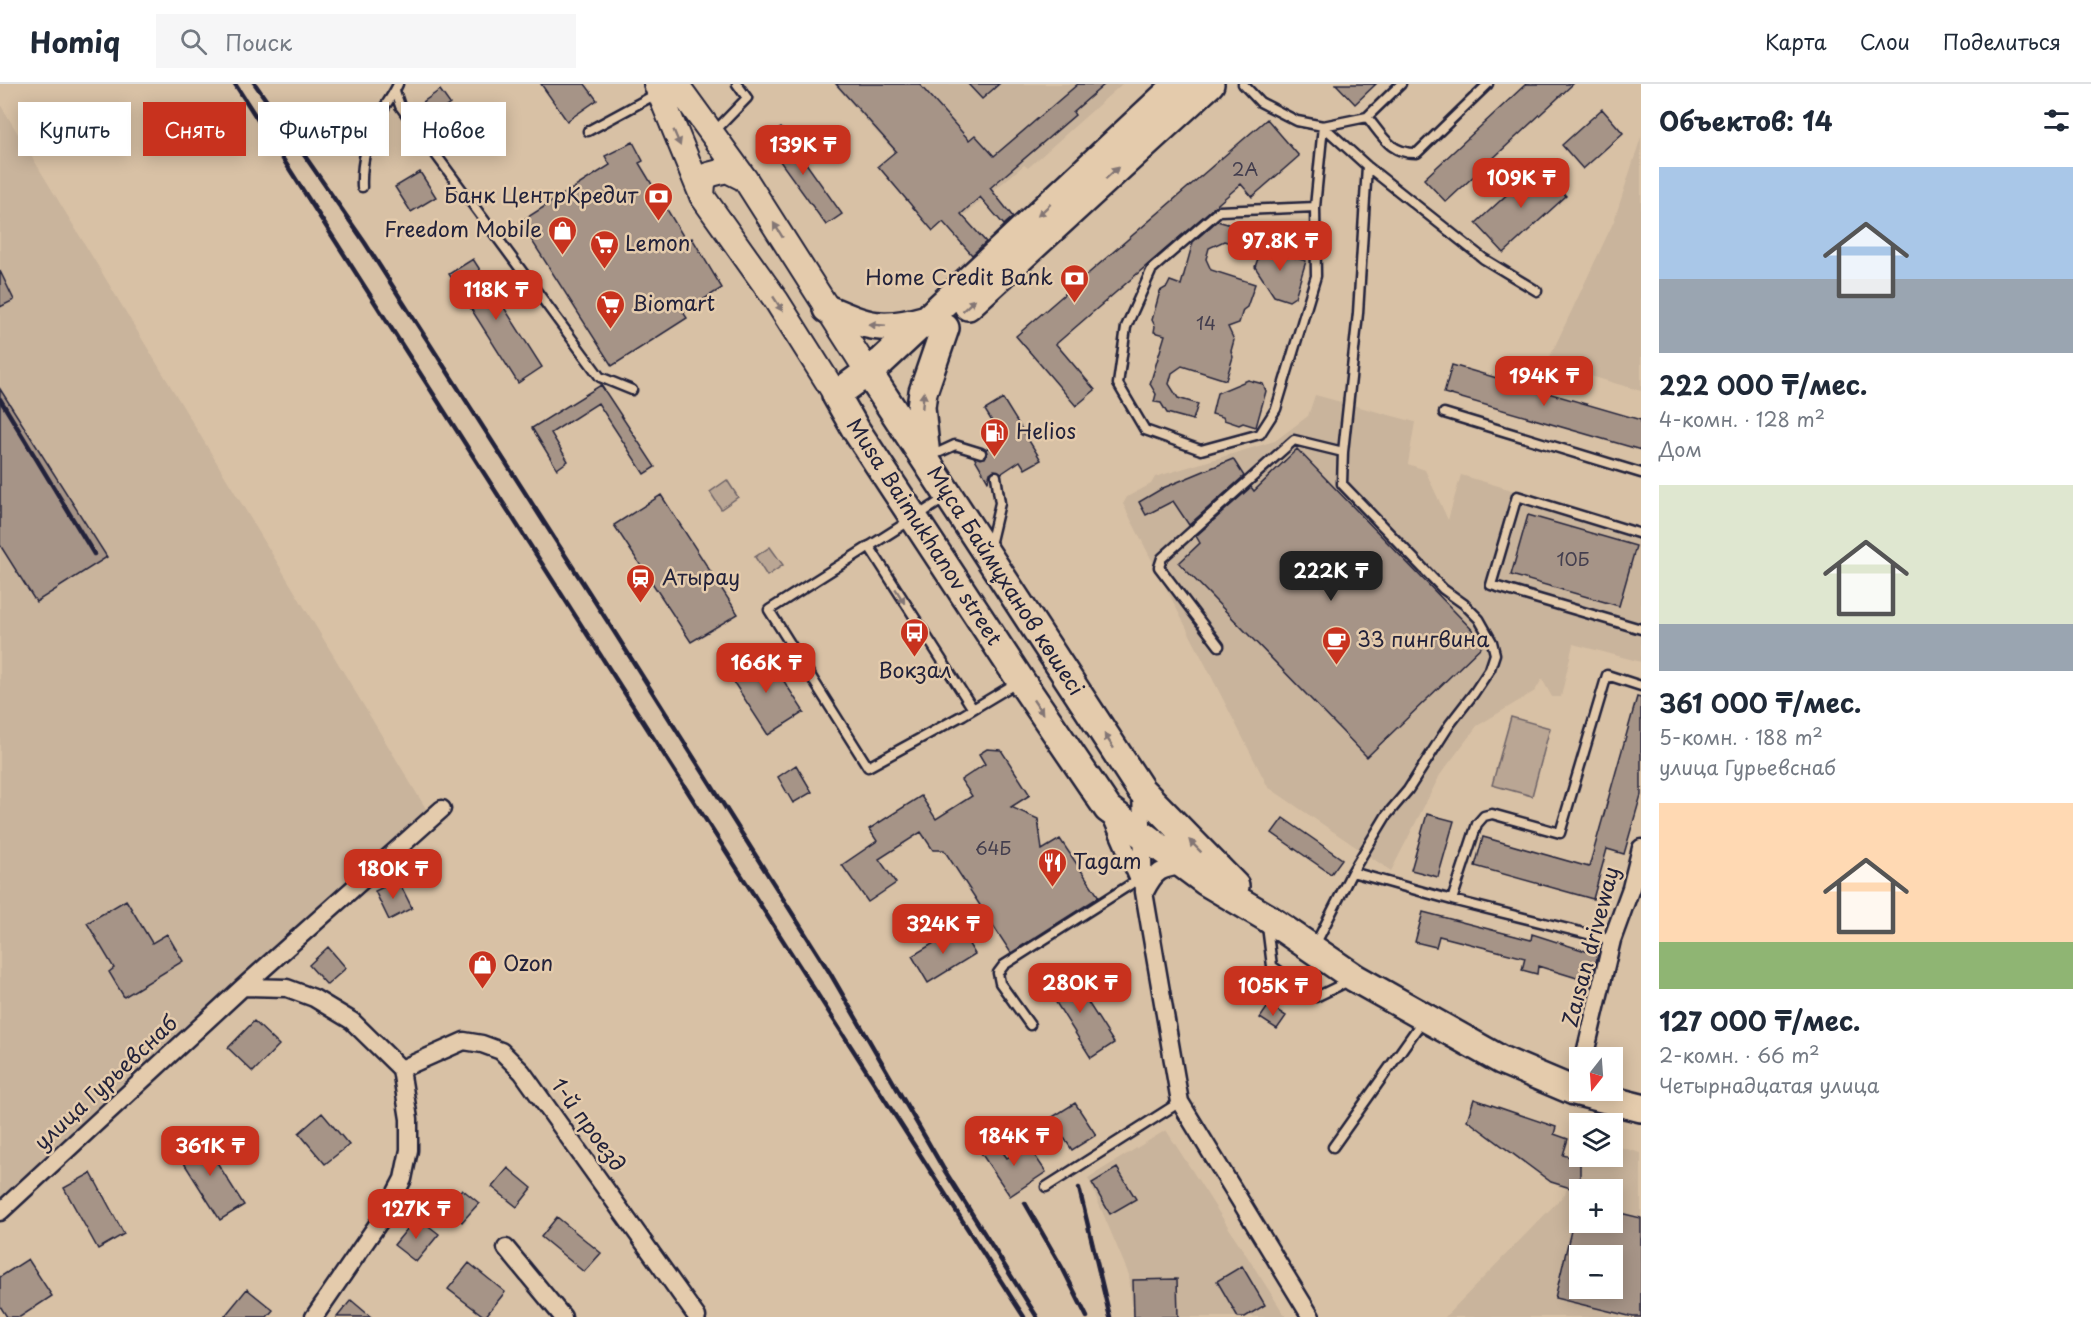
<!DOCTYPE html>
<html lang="ru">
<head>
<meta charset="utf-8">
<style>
	body { margin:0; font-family:"Playpen Sans",sans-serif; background:#f6f6f7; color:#1f2937; height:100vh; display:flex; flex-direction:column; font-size:22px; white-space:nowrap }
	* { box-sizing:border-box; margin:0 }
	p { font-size:20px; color:#747a83 }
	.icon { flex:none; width:33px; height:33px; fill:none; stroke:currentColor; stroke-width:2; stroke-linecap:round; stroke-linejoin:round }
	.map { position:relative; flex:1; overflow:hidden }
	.side { display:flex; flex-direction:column; background:#fff; width:450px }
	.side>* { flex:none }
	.banner { position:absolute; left:18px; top:18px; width:570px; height:54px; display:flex; gap:12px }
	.needle { width:39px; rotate:197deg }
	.tools { position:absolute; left:1569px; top:963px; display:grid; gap:12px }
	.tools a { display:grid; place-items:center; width:54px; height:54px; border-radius:0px; background:#fff; box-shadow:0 3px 15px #0003; font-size:30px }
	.price { position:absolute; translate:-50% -51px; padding:0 14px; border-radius:12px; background:#c8321e; color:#fff; font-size:20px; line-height:39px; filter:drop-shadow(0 2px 3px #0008) }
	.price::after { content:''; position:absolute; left:50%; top:36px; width:18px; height:14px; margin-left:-9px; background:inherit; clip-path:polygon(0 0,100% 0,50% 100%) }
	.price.on { background:#222; color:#fff }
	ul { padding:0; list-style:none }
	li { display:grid; align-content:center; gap:12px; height:318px; padding:0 18px }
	li span { display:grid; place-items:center; height:186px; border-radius:0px; color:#555 }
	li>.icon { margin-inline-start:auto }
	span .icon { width:108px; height:108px; fill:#fffc; stroke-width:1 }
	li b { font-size:26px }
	h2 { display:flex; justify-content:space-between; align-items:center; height:72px; padding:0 18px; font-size:26px }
	.pill { padding:0 21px; border-radius:0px; background:#fff; box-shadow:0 3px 15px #0003; font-size:21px; line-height:54px }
	.pill.on { background:#c8321e; color:#fff }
	header { display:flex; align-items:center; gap:36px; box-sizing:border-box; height:84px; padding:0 30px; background:#fff; border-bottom:2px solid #e0e1e3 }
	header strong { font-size:28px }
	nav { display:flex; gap:33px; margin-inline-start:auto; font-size:21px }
	.search { width:420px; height:54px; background:#f6f6f7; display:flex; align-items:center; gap:15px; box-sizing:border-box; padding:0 21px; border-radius:0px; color:#747a83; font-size:22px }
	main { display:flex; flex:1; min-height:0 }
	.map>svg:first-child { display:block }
	.built { fill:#c9b49c; fill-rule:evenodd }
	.green { fill:#baa694; stroke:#6e6468; stroke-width:1.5 }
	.building { fill:#a69487; stroke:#22223b; stroke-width:1.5; fill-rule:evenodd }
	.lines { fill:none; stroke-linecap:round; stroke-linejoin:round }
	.service-casing { stroke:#22223b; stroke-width:13 }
	.minor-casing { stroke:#22223b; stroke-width:21 }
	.secondary-casing { stroke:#22223b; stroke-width:28 }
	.primary-casing { stroke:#22223b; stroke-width:32 }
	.service { stroke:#e4cbac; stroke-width:8 }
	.minor { stroke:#e4cbac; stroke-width:16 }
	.secondary { stroke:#e4cbac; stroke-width:24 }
	.primary { stroke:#e4cbac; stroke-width:27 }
	.rail { stroke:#22223b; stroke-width:4.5 }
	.oneway { fill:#837674 }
	.labels { text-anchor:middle; stroke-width:5; stroke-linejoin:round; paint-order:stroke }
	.number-label { font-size:18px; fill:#433e4e }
	.poi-label { font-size:21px; fill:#22223b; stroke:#e4cbac; text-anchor:start }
	.street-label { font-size:21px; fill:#22223b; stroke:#e4cbac }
</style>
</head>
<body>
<header>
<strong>Homiq</strong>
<div class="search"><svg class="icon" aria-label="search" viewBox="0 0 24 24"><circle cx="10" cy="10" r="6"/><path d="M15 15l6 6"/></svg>Поиск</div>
<nav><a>Карта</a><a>Слои</a><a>Поделиться</a></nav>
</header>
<main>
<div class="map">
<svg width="1641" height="1233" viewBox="0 0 1641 1233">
	<rect width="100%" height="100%" fill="#d8c1a5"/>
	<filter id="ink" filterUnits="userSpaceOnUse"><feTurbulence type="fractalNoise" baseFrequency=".0167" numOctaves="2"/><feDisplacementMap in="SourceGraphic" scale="12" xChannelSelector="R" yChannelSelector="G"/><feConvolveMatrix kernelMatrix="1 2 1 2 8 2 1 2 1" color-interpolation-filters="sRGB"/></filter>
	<g filter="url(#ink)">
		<!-- built -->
		<path class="built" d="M834 0H1122L1028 84 1024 81 956 138Z
			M0 20 428 728 0 1117Z
			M1641 53V307L1547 279 1614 137Z
			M1315 311 1415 338 1408 380 1425 386 1448 436 1461 391 1641 444V578L1573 560 1561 613H1552L1542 595 1535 607 1477 642 1440 691 1391 787 1268 703 1123 420 1127 413 1151 400 1155 393 1275 357 1308 332Z
			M1166 1046 1286 1233H1133L1129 1191 1088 1094Z
			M1613 1061 1641 1069V1233H1445L1565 1110 1579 1069 1580 1072H1612ZM1580 1106H1612V1138H1580ZM1580 1172H1612V1204H1580Z"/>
		<!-- green -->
		<path class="green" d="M727 396 738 413 721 425 710 408Z
			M770 463 783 481 767 492 755 473Z
			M1511 633 1550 644 1532 712 1492 701Z"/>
		<!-- building -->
		<path class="building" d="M541 0H585L597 16 567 37Z
			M836 0H919L969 56 975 51 994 72 1078 0H1105L1073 28 1075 31 990 104 1013 133 1006 139 1004 141 980 113 961 130 986 158 972 171 943 138 933 147 878 82 896 67Z
			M968 0H999L982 15Z
			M1336 0H1376L1355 20Z
			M1526 0H1573L1446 118 1424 95Z
			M440 6 450 20 433 32 423 18Z
			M1602 25 1623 49 1583 85 1562 61Z
			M1267 35 1299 72 1252 113 1241 100 1056 260 1095 306 1076 322 1016 252Z
			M781 44 842 130 826 141 764 55Z
			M633 58 643 77 639 79 686 157 692 154 722 204 683 228 687 234 612 282 520 138 610 81 605 72Z
			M1538 82 1566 112 1504 169 1476 139Z
			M420 88 436 113 411 128 395 103Z
			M1217 137 1249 146 1244 163 1224 157 1209 164 1206 175 1211 186 1255 200 1247 223 1243 226 1239 239 1228 243 1234 256 1231 267 1233 273 1226 296 1182 282 1172 289 1169 300 1178 314 1198 320 1193 336 1167 329 1161 319 1154 318 1156 310 1150 300 1165 251 1154 248 1155 242 1152 236 1160 207 1167 203 1170 197 1181 201 1193 158Z
			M1262 163 1292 169 1293 173 1306 177 1295 213 1289 217 1274 212 1255 183Z
			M473 175 542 283 518 299 449 190Z
			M0 187 14 216 0 223Z
			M1452 281 1641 336V366L1444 309Z
			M1248 296 1263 300 1266 307 1256 343 1243 339 1239 341 1224 336 1223 333 1212 330 1217 309Z
			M601 301 655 383 644 390 598 319 551 349 568 377 557 385 532 344Z
			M0 305 107 473 36 518 0 461Z
			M1003 315 1041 376 1025 385 1020 377 1002 389 994 386 990 389 988 397 974 373 985 374 987 370 986 365 1003 355 985 326Z
			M1297 365 1485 559 1367 673 1179 479 1200 459 1196 452 1251 403 1254 407Z
			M1233 375 1244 392 1189 441 1173 417 1146 431 1139 418 1163 404Z
			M661 411 738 530 691 558 614 441Z
			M1528 431 1636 462 1619 522 1511 491Z
			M765 568 804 628 768 651 729 591Z
			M1637 613 1641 614V711L1624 770 1607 765 1593 815 1475 782 1483 753 1589 783Z
			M987 665 1001 666 1030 711 1011 723 1038 735 1042 766 1060 755 1099 813 1011 869 944 766H933L921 748 879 775 896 799 868 818 842 781 877 757 869 745 921 712 936 735 972 712 961 696 985 680 979 670Z
			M796 681 812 708 793 719 778 693Z
			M1427 730 1454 737 1438 793 1411 786Z
			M1283 734 1342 775 1331 790 1272 749Z
			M398 796 412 824 389 836 375 807Z
			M126 816 152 859 167 850 183 877 124 913 109 888 114 884 87 839Z
			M1423 828 1531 856 1532 850 1598 871 1590 898 1538 882 1537 890 1522 886 1525 874 1439 852 1436 863 1415 858Z
			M959 844 975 870 928 899 912 872Z
			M328 863 346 884 327 901 309 881Z
			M1068 887 1114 959 1091 974 1045 901Z
			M1269 921 1286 932 1277 945 1260 934Z
			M254 937 279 961 253 988 228 964Z
			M1474 1015 1556 1043 1554 1050 1568 1055 1563 1071 1580 1076V1107L1551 1098 1467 1036Z
			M1075 1019 1096 1051 1072 1066 1051 1034Z
			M322 1029 349 1061 325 1080 299 1049Z
			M199 1050 244 1121 220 1136 175 1065Z
			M996 1059 1007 1074 1027 1060 1046 1088 1010 1112 981 1069Z
			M508 1084 532 1104 517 1123 492 1103Z
			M1117 1084 1136 1115 1110 1130 1092 1099Z
			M91 1089 124 1150 98 1165 64 1104Z
			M462 1105 479 1119 462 1138 446 1123Z
			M1612 1127 1641 1134V1233H1633L1555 1214 1573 1138H1612ZM1580 1172H1612V1204H1580Z
			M417 1133 439 1150 416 1178 394 1161Z
			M557 1133 601 1169 584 1188 541 1153Z
			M28 1175 52 1212 20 1233H7L0 1222V1193Z
			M469 1179 505 1208 485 1233 448 1205Z
			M1242 1182 1265 1221 1245 1233H1238L1217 1197Z
			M1177 1195 1178 1233H1134L1133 1196Z
			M247 1205 273 1226 267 1233H224Z
			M351 1216 371 1233H337Z"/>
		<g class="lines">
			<defs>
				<path id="service" d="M1243 0 1260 18 1297 37 1323 42 1367 33 1401 0
					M395 7 400 22 600 293 632 306
					M1367 33C1382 51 1390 70 1417 69L1488 0
					M1323 42 1367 82 1484 175 1537 207
					M588 47 658 9
					M714 48 747 14 737 0
					M362 103C361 79 367 56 378 34 384 22 393 12 398 0
					M1315 123 1219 127 1152 185 1126 243 1118 300 1145 346 1201 366 1260 350 1276 325 1316 192 1315 123 1323 42
					M1444 329 1641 389
					M929 373 955 361 981 369
					M947 413 769 526 868 683 963 631 1018 598
					M1641 450 1517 412 1491 501 1641 545
					M990 461 1000 419 996 392
					M869 462 973 625
					M1219 562 1159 483 1162 474 1294 356 1343 368
					M1352 788 1452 816 1612 856
					M1452 816 1477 740 1484 732 1492 730 1560 749 1607 591 1641 602
					M1267 842 1272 882 1316 913 1349 897
					M1315 861 1352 788 1386 732 1408 706 1450 640 1474 609 1490 585 1495 570 1492 558 1479 535 1464 520 1443 505 1342 400 1343 368 1358 229 1367 82
					M1030 941 1000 899 998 889 1004 881 1139 795
					M1333 1063 1423 936
					M1046 1103 1180 1018"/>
				<path id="minor" d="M1141 706 1144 808 1180 1018 1311 1233
					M1111 732 1139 796
					M1145 808C1156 786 1161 785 1185 781
					M243 903 287 904 314 914 352 937 401 985 409 1035V1066L403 1095 384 1131 314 1233
					M1584 974 1612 856 1631 804 1641 764
					M401 985 464 957 482 960 501 967 522 988 697 1233
					M0 1128 243 903 442 725
					M506 1164 563 1233"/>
				<path id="secondary" d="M656 0 702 112 776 216 836 311
					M676 0 745 95 868 288
					M702 112 703 99 708 91 727 86 745 95"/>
				<path id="primary" d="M1178 0 881 278 836 311 856 346 1021 597 1108 725 1205 797 1266 833 1355 894 1501 976 1574 1007 1641 1024
					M968 222 1210 0
					M827 225C869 243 882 248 927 235
					M868 288 1141 706 1235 802
					M926 373 921 323 923 308 945 244"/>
			</defs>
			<!-- service casing -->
			<use href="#service" class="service-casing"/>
			<!-- minor casing -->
			<use href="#minor" class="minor-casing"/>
			<!-- secondary casing -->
			<use href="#secondary" class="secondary-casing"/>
			<!-- primary casing -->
			<use href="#primary" class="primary-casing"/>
			<!-- service -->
			<use href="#service" class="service"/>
			<!-- minor -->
			<use href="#minor" class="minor"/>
			<!-- secondary -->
			<use href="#secondary" class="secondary"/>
			<!-- primary -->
			<use href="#primary" class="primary"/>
			<!-- rail -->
			<path class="rail" d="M235 0 1024 1233
				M255 0 365 159 615 549 830 889 943 1084 1037 1233
				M0 315 94 470
				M1079 1104 1110 1233
				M1025 1119 1064 1187 1087 1233"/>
		</g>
		<!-- one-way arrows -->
		<defs><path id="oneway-solid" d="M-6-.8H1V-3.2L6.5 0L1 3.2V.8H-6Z" transform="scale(1.5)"/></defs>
		<g class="oneway">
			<use href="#oneway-solid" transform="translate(677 54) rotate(67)"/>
			<use href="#oneway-solid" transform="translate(1112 89) rotate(-42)"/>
			<use href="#oneway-solid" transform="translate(1044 126) rotate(137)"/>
			<use href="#oneway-solid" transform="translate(778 146) rotate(-122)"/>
			<use href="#oneway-solid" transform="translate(778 220) rotate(57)"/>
			<use href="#oneway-solid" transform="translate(969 221) rotate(-43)"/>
			<use href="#oneway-solid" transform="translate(877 241) rotate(-175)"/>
			<use href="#oneway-solid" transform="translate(923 316) rotate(-85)"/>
			<use href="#oneway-solid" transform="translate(900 512) rotate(58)"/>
			<use href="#oneway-solid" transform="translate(1038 623) rotate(56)"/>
			<use href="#oneway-solid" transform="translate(1109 657) rotate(-123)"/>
			<use href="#oneway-solid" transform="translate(1195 762) rotate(-135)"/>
		</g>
	</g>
	<!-- icons -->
	<defs>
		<symbol id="bank-pin" viewBox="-11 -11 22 30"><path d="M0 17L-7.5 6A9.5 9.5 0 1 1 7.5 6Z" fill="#c8321e" stroke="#e4cbac"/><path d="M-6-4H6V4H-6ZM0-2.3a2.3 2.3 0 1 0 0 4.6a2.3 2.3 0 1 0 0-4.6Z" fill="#fff"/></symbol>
		<symbol id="shop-pin" viewBox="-11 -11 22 30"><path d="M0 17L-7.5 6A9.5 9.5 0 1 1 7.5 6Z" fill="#c8321e" stroke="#e4cbac"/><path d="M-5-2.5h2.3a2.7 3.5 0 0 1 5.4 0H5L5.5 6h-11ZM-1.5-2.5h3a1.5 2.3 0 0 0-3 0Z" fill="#fff"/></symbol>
		<symbol id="supermarket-pin" viewBox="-11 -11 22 30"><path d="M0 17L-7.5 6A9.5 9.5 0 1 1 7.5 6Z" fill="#c8321e" stroke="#e4cbac"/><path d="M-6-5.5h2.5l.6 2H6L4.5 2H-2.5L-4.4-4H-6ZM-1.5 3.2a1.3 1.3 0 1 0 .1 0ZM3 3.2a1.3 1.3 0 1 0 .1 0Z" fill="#fff"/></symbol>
		<symbol id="fuel-pin" viewBox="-11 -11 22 30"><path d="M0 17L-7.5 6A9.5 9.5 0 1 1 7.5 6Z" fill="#c8321e" stroke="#e4cbac"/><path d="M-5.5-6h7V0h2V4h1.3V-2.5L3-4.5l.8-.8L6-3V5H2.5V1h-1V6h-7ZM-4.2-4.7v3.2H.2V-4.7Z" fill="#fff"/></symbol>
		<symbol id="station-pin" viewBox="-11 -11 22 30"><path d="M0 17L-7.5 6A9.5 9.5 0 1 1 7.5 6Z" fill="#c8321e" stroke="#e4cbac"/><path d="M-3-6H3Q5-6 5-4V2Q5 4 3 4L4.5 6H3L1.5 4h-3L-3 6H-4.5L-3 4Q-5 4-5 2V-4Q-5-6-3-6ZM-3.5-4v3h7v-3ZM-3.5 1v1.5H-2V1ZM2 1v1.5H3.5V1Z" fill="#fff"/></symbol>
		<symbol id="bus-pin" viewBox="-11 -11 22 30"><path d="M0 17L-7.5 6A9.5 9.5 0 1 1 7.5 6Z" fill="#c8321e" stroke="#e4cbac"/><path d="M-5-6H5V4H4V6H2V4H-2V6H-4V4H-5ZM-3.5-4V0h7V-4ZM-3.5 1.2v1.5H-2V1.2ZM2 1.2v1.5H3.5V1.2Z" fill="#fff"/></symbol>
		<symbol id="cafe-pin" viewBox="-11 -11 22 30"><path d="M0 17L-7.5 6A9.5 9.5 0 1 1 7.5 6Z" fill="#c8321e" stroke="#e4cbac"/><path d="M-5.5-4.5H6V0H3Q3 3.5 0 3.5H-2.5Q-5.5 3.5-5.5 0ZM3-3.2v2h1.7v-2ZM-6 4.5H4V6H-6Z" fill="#fff"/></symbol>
		<symbol id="restaurant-pin" viewBox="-11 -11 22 30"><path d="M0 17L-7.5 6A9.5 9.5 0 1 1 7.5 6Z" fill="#c8321e" stroke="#e4cbac"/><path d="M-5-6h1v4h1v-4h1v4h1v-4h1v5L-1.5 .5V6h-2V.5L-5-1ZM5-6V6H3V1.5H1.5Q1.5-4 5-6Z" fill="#fff"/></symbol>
	</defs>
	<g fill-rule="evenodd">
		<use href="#bank-pin" x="642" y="96" width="33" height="45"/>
		<use href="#shop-pin" x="546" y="130" width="33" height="45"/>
		<use href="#supermarket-pin" x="588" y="144" width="33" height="45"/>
		<use href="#bank-pin" x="1058" y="178" width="33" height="45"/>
		<use href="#supermarket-pin" x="594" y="204" width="33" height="45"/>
		<use href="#fuel-pin" x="978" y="332" width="33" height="45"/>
		<use href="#station-pin" x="624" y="478" width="33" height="45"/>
		<use href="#bus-pin" x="898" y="532" width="33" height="45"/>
		<use href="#cafe-pin" x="1320" y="540" width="33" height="45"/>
		<use href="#restaurant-pin" x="1036" y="762" width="33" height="45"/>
		<use href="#shop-pin" x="466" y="864" width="33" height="45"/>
	</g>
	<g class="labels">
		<!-- number labels -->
		<g class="number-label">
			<text x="1245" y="92">2А</text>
			<text x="1206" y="246">14</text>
			<text x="1573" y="482">10Б</text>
			<text x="993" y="771">64Б</text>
		</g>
		<!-- poi labels -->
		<g class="poi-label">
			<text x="638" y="119" text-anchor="end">Банк ЦентрКредит</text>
			<text x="542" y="153" text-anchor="end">Freedom Mobile</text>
			<text x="625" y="167">Lemon</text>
			<text x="1053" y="201" text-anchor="end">Home Credit Bank</text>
			<text x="632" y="227">Biomart</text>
			<text x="1016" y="355">Helios</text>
			<text x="662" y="501">Атырау</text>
			<text x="1357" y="563">33 пингвина</text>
			<text x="915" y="594" text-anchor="middle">Вокзал</text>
			<text x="1073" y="785">Tagam</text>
			<text x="503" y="887">Ozon</text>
		</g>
		<!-- street labels -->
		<g class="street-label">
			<text transform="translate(924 448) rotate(57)" y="7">Musa Baimukhanov street</text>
			<text transform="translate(1005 497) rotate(57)" y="7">Мұса Баймұханов көшесі</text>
			<text transform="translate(1591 863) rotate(-75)" y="7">Zaısan driveway</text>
			<text transform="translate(106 999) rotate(-43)" y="7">улица Гурьевснаб</text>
			<text transform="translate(588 1041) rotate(54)" y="7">1-й проезд</text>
		</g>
	</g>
</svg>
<div class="tools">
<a><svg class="needle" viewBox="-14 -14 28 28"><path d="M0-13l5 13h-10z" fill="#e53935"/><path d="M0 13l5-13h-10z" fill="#747a83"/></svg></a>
<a><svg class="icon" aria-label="layers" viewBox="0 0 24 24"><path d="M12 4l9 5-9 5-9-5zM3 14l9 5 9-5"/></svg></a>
<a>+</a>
<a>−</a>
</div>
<b class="price" style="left:803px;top:92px">139K ₸</b>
<b class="price" style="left:1521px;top:125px">109K ₸</b>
<b class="price" style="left:1280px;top:188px">97.8K ₸</b>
<b class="price" style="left:496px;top:237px">118K ₸</b>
<b class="price" style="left:1544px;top:323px">194K ₸</b>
<b class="price on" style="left:1331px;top:518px">222K ₸</b>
<b class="price" style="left:766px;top:610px">166K ₸</b>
<b class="price" style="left:393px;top:816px">180K ₸</b>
<b class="price" style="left:943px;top:871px">324K ₸</b>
<b class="price" style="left:1080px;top:930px">280K ₸</b>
<b class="price" style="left:1273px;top:933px">105K ₸</b>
<b class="price" style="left:1014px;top:1083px">184K ₸</b>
<b class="price" style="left:210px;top:1093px">361K ₸</b>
<b class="price" style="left:416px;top:1156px">127K ₸</b>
<div class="banner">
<a class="pill">Купить</a>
<a class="pill on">Снять</a>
<a class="pill">Фильтры</a>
<a class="pill">Новое</a>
</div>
</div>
<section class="side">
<h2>Объектов: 14<svg class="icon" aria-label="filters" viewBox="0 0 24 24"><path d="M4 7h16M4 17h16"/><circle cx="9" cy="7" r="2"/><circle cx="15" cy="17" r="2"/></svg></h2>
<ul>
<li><span style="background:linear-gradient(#a9c7e8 60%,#9aa5b1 0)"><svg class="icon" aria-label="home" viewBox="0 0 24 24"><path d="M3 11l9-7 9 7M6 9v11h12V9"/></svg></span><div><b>222 000 ₸/мес.</b><p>4-комн. · 128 m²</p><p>Дом</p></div></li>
<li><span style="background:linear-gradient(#dfe7d0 75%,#9aa5b1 0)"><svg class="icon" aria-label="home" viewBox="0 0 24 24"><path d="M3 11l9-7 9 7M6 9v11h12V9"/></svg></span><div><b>361 000 ₸/мес.</b><p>5-комн. · 188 m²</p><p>улица Гурьевснаб</p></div></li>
<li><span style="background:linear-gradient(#ffd9b3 75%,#8fb573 0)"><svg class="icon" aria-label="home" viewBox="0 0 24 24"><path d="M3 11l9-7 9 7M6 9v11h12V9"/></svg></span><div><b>127 000 ₸/мес.</b><p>2-комн. · 66 m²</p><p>Четырнадцатая улица</p></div></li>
</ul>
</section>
</main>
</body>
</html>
